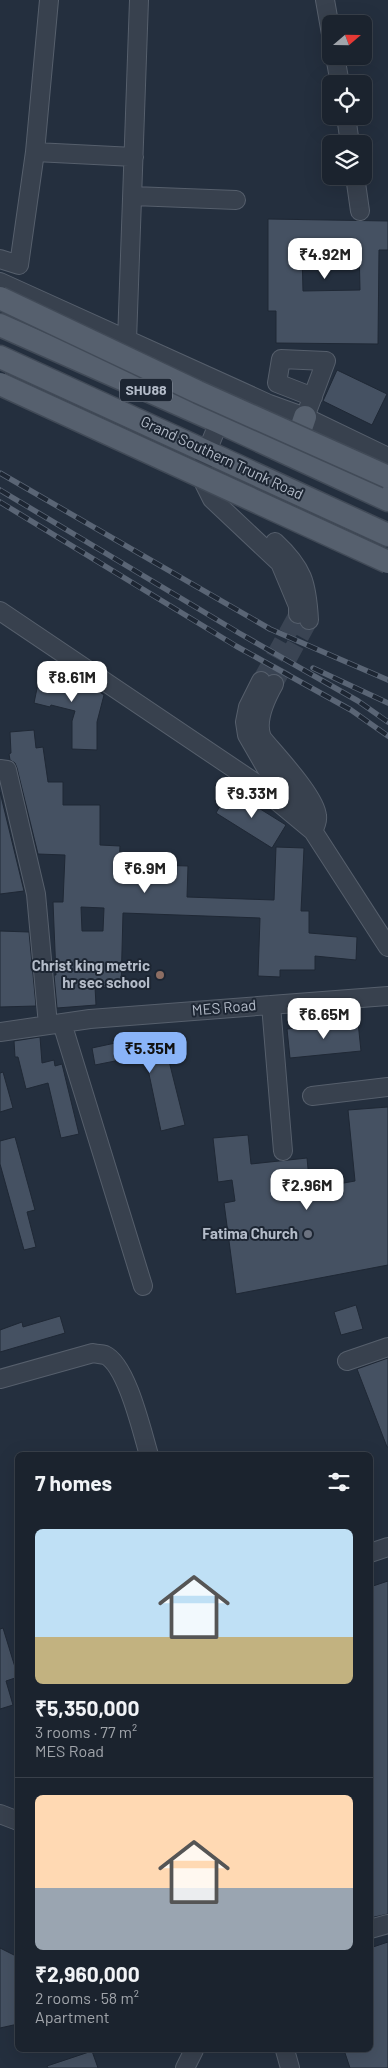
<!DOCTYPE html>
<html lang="en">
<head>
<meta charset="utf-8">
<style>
	body { margin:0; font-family:Barlow,sans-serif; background:#242b36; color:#f1f3f6; height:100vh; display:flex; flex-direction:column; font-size:19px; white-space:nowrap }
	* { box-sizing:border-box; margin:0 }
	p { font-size:16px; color:#a0a4aa }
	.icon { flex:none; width:28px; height:28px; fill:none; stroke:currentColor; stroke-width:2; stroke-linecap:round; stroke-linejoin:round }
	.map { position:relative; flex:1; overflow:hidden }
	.sheet { position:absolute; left:15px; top:1452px; width:358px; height:600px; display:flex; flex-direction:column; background:#1b232e; border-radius:8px; box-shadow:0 5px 20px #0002,0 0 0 1px #39404a }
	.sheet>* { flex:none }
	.needle { width:32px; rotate:70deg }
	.fabs { position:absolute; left:322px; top:15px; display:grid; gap:10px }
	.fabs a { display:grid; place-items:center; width:50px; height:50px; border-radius:8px; background:#1b232e; box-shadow:0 5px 20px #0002,0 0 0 1px #39404a; font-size:25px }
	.price { position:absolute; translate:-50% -42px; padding:0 11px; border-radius:10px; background:#fff; color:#222; font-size:16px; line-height:32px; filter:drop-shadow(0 1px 2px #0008) }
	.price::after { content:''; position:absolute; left:50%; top:30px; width:15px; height:11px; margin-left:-8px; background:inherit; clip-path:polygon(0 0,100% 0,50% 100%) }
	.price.on { background:#8ab4f8; color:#111 }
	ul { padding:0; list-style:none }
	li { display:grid; align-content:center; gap:10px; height:265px; padding:0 20px }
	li+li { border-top:1px solid #39404a }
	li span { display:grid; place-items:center; height:155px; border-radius:8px; color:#555 }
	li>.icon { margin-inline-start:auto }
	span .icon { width:90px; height:90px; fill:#fffc; stroke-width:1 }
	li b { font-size:21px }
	h2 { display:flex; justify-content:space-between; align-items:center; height:60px; padding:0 20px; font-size:21px }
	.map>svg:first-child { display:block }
	.building { fill:#455162; stroke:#1f2835; fill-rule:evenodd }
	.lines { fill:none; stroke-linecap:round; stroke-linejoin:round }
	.minor-tunnel { stroke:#3a4453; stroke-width:18; stroke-dasharray:18 9; stroke-linecap:butt }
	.minor-casing { stroke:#565f6c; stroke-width:20 }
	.major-casing { stroke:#414a57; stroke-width:25 }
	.minor { stroke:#38414e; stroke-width:18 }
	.major { stroke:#56606e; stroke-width:22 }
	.rail-casing { stroke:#5a6575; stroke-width:5.5 }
	.rail { stroke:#1d2633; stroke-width:4; stroke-dasharray:11; stroke-linecap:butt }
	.major-bridge-casing { stroke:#414a57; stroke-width:25; stroke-linecap:butt }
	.major-bridge { stroke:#56606e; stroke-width:22 }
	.education-dot { fill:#8d6e63; stroke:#1d2633; stroke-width:2 }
	.worship-dot { fill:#6b7280; stroke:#1d2633; stroke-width:2 }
	.labels { text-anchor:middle; stroke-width:4; stroke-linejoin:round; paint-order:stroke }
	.shield { fill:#1d2633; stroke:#878f9c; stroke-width:1 }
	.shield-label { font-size:14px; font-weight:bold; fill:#b4bcc9 }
	.street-label { font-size:15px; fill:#b4bcc9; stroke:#1d2633 }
	.poi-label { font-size:15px; font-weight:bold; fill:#b4bcc9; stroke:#1d2633; text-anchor:end }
</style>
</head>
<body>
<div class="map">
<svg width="388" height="2068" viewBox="0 0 388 2068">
	<rect width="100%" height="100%" fill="#242f3e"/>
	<!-- building -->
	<path class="building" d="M268 219 388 221V250H379L378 344 276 343V311H268ZM359 246 360 290 303 291 302 253H331V247Z
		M337 370 387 394 372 425 323 401Z
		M42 664 59 667 58 672 79 677 104 695 97 722V750L72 749V721L75 711 51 705 50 707 34 703Z
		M34 730 36 748 43 747 48 782H63V805H100V845L120 846 119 864 188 866 187 897 274 900 276 847 304 848 301 911H309V933L357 937 356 960 315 956V970H280V977L258 976 260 918 123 913 121 988 95 987 96 1005 57 1008 54 975H56L53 902H63L65 855 38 854 17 768 15 763 10 760 9 754 11 753 10 732ZM81 907 104 908 103 931H82Z
		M0 792 24 891 0 894Z
		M246 792 261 801 257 807 286 825 272 848 216 813 227 794 240 802Z
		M0 931 29 932 36 1006 0 1007Z
		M358 1022 361 1051 290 1058 287 1029Z
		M162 1033 185 1125 161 1131 145 1055 95 1065 92 1048Z
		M40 1037 42 1063 54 1060 55 1066 62 1064 79 1134 61 1138 48 1083 26 1089 18 1057H15L14 1041Z
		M3 1072 13 1108 0 1112V1073Z
		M388 1107V1265L236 1294 224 1203 235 1201 232 1180 218 1182 213 1138 248 1135 251 1164 307 1158 310 1189 355 1181 348 1110Z
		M15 1137 35 1210 27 1212 36 1247 24 1250 0 1164V1141Z
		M356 1305 363 1329 341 1335 334 1312Z
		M60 1316 65 1333 0 1352V1330L22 1322 23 1327Z
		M388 1358V1447H387L357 1369Z
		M388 1581V1914L370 1918V1587Z
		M3 1628 18 1677 6 1681 13 1705 0 1709V1629Z
		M388 1942V2068H350L344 2050H370V1948Z
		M0 1948 18 1957V2024L0 2028Z
		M92 2051 98 2068H48L47 2066Z"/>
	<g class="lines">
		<!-- minor-tunnel -->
		<path class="minor-tunnel" d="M261 681 298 614
			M274 684 309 620"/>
		<defs>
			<path id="minor" d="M49 0 35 152 134 157
				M325 0 331 34
				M335 56 340 84
				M346 116 350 144
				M355 176 360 211
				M133 196 236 200
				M0 259 19 265 35 152
				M0 282 269 404 305 417 388 457
				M127 341 139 0
				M305 417 326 361 281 359 277 383 313 397
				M219 422 207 451 200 475 212 499 280 563 298 606V614
				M275 542C303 568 307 583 309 620
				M0 611 254 782 313 831 388 947
				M261 681 248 707 245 722 247 735 266 768 299 812
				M274 684C265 700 255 721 262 738 275 754 316 797 317 816 318 821 315 827 313 831
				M0 769 7 770 36 894 48 1025
				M271 1005 283 1151
				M62 1023 143 1286
				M0 1032 90 1019 388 996
				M312 1096 388 1087
				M347 1361 388 1347
				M0 1379 93 1353C96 1354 101 1354 105 1355 127 1365 142 1432 149 1455
				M370 1553 388 1547
				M0 1814 18 1821
				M370 1929 388 1924
				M285 2050 290 2068
				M185 2068 194 2050"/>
			<path id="major" d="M0 325 219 422 388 500
				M0 357 388 535
				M292 455 305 417"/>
		</defs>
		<!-- minor casing -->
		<use href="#minor" class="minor-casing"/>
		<!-- major casing -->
		<use href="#major" class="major-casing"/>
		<!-- minor -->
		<use href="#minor" class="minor"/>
		<!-- major -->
		<use href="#major" class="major"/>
		<defs>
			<path id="rail" d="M0 473 270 629 388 680
				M0 490 239 633 358 701 388 722
				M0 502 236 646 351 710 388 736
				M313 668 388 703"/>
		</defs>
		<!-- rail casing -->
		<use href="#rail" class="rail-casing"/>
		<!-- rail -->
		<use href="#rail" class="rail"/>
		<defs>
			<path id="major-bridge" d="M0 298 198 392 388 477
				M0 384 388 562"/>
		</defs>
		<!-- major-bridge casing -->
		<use href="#major-bridge" class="major-bridge-casing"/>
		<!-- major-bridge -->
		<use href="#major-bridge" class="major-bridge"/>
	</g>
	<!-- markers -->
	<circle class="education-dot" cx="160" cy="975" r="5"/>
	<circle class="worship-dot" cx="308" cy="1234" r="5"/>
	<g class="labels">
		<!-- shield labels -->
		<rect class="shield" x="120" y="378.5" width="52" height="23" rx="4"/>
		<g class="shield-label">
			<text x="146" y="395">SHU88</text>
		</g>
		<!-- street labels -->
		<g class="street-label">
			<text transform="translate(222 458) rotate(25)" y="5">Grand Southern Trunk Road</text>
			<text transform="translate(224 1008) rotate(-5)" y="5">MES Road</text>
		</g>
		<!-- poi labels -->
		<g class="poi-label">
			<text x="150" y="971">Christ king metric<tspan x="150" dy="17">hr sec school</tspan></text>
			<text x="298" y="1239">Fatima Church</text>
		</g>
	</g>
</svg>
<div class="fabs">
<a><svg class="needle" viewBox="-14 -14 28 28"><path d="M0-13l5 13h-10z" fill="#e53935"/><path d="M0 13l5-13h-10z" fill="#a0a4aa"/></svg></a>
<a><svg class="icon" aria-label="locate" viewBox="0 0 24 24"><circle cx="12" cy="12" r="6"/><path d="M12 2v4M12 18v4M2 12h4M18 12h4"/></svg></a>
<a><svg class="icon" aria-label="layers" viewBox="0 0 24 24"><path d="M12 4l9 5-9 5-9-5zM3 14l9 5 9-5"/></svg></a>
</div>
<b class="price" style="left:325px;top:280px">₹4.92M</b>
<b class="price" style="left:72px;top:703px">₹8.61M</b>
<b class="price" style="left:252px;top:819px">₹9.33M</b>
<b class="price" style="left:145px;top:894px">₹6.9M</b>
<b class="price" style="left:324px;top:1040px">₹6.65M</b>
<b class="price on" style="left:150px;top:1074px">₹5.35M</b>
<b class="price" style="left:307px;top:1211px">₹2.96M</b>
<section class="sheet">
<h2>7 homes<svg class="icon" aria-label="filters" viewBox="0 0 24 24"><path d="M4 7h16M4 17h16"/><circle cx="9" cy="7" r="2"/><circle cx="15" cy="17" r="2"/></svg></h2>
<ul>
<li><span style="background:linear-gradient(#bfe0f5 70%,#c2b280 0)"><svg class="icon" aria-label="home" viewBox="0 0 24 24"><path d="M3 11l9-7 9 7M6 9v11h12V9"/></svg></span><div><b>₹5,350,000</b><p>3 rooms · 77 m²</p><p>MES Road</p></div></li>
<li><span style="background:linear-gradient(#ffd9b3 60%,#9aa5b1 0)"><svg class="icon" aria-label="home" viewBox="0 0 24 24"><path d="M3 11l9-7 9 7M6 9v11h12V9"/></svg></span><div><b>₹2,960,000</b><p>2 rooms · 58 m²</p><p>Apartment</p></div></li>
</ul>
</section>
</div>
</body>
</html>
